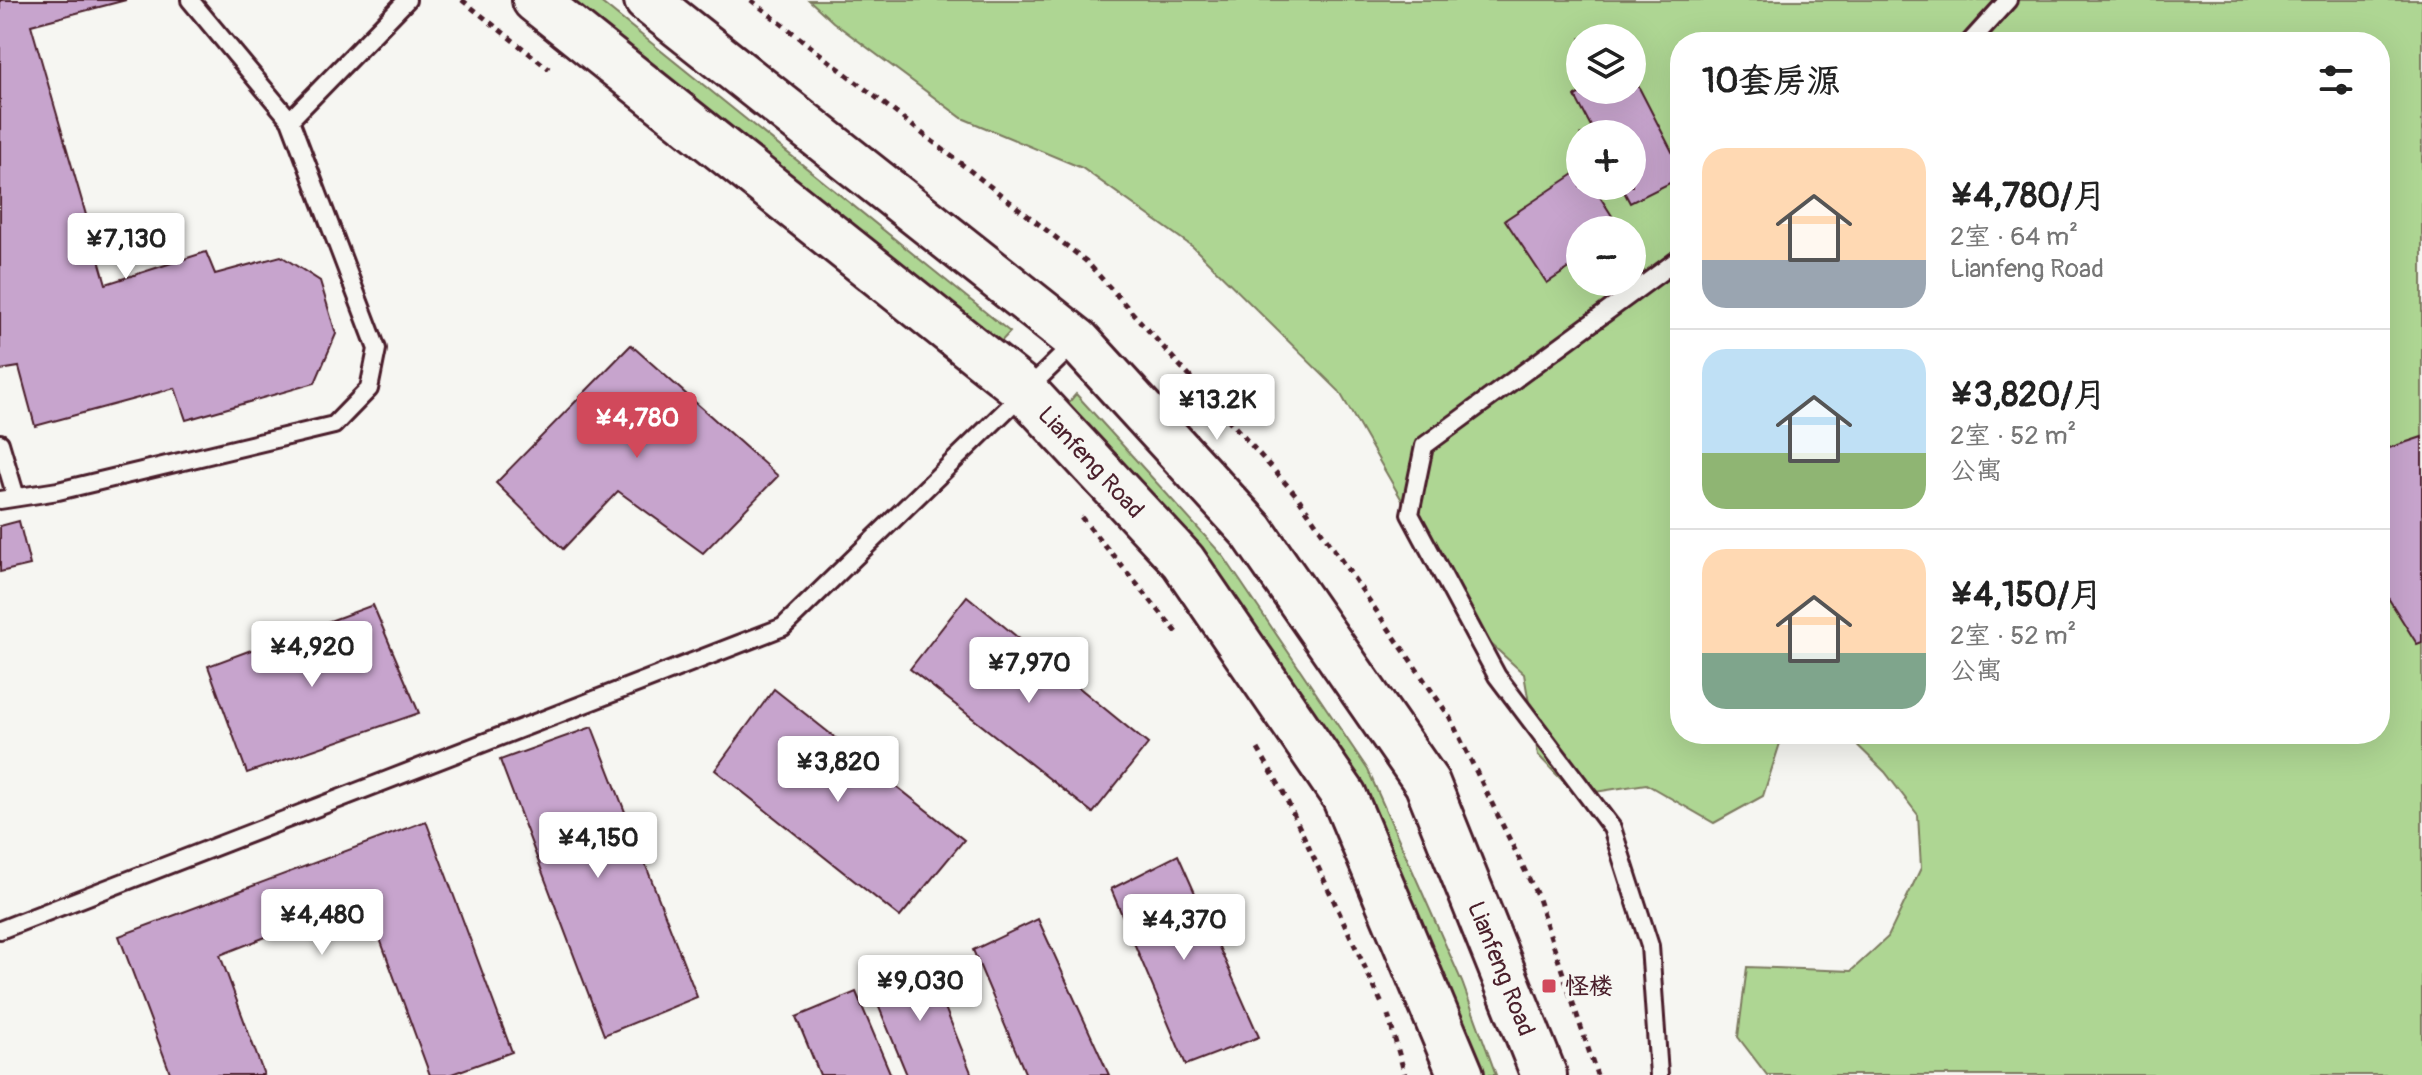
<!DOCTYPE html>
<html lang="zh">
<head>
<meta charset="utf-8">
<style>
	body { margin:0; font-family:Pangolin,"LXGW WenKai TC",sans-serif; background:#f2f2f2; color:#222; height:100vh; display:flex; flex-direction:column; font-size:30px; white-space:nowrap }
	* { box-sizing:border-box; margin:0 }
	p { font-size:26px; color:#767676 }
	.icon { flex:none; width:44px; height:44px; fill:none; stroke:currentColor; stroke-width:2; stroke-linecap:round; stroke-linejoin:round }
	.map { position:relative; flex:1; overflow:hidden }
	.drawer { position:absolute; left:1670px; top:32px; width:720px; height:712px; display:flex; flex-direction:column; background:#fff; border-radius:32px; box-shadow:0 8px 32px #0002 }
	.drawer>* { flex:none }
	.fabs { position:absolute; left:1566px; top:24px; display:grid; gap:16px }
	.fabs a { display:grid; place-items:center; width:80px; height:80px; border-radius:50%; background:#fff; box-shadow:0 8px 32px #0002; font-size:40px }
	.price { position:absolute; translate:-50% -68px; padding:0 18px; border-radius:8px; background:#fff; color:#222; font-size:26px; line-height:52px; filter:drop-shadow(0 2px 4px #0008) }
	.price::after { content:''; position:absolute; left:50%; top:48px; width:24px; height:18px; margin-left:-12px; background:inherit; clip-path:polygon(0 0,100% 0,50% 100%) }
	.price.current { background:#d1495b; color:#fff }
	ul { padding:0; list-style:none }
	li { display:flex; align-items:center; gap:24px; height:200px; padding:0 32px }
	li+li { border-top:2px solid #e0e0e0 }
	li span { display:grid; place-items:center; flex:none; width:224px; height:160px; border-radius:24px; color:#555 }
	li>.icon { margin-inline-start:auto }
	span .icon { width:96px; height:96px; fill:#fffc; stroke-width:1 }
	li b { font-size:34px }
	h2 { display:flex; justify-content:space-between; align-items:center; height:96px; padding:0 32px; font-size:34px }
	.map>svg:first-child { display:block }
	.green { fill:#aed693; stroke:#7c7a5f; stroke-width:2; fill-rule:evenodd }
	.building { fill:#c7a4cd; stroke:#4a1f2b; stroke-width:2 }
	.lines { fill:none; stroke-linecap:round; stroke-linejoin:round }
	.service-casing { stroke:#4a1f2b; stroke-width:22 }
	.secondary-casing { stroke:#4a1f2b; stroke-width:50 }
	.path { stroke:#4a1f2b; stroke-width:5; stroke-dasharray:6 6; stroke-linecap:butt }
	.service { stroke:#f6f6f2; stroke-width:16 }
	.secondary { stroke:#f6f6f2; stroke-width:44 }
	.poi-dot { fill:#d1495b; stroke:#f6f6f2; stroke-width:3 }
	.labels { text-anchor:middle; stroke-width:8; stroke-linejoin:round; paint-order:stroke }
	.street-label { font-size:24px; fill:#4a1f2b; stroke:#f6f6f2 }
	.poi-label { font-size:24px; font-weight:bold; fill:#4a1f2b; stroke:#f6f6f2; text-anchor:start }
</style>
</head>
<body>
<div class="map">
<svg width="2422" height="1075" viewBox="0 0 2422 1075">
	<rect width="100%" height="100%" fill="#f6f6f2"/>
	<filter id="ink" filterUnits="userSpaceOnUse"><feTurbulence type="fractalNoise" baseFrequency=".0125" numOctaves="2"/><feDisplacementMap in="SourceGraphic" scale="16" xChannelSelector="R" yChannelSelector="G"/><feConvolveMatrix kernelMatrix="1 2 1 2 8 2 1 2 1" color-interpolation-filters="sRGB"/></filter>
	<g filter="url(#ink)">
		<!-- green -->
		<path class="green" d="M570 0H598L1010 332 996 347Z
			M809 0H2422V1075H1767L1738 1037 1747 967 1851 971 1888 937 1921 868 1918 815 1885 772 1846 734H2380V42H1680V734H1783L1763 796 1714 823 1646 784 1576 795 1538 755 1524 674 1478 632 1339 391 1193 247 1082 168 962 118 833 22ZM1580 38H1632V90H1580ZM1580 134H1632V186H1580ZM1580 230H1632V282H1580Z
			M1076 394 1224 557 1368 770 1462 982 1496 1075H1476L1446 990 1063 409Z"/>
		<!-- building -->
		<path class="building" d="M0 0H126L31 25 106 284 206 252 215 274 281 256 320 281 336 334 315 383 186 420 175 388 35 426 19 367 0 370Z
			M1632 74 1680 167V178L1630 203 1621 186H1632V134H1595L1575 96 1586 90H1632Z
			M1580 170V186H1593L1621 230H1580V261L1547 283 1505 220Z
			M631 345 778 476 703 553 618 491 563 549 496 483Z
			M2422 437V642L2417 644 2380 585V451Z
			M19 521 30 565 0 572V526Z
			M967 596 1148 744 1093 813 910 669Z
			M373 605 419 713 247 773 208 666Z
			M774 689 964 840 900 917 715 770Z
			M592 727 697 997 604 1035 500 760Z
			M426 821 512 1052 449 1075H430L365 898 220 955 264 1075H171L119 936Z
			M1178 855 1259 1037 1186 1065 1111 889Z
			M1038 919 1109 1075H1026L973 950Z
			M926 960 972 1075H907L869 983Z
			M856 992 891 1075H820L796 1017Z"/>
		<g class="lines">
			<defs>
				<path id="service" d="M190 0 290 120
					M1970 42 2008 0
					M0 443 16 497
					M0 500 58 491 334 425 369 389 377 349 290 120 407 0
					M0 930 783 627 1075 343
					M1659 1075 1650 946 1612 828 1497 676 1410 514 1424 446 1680 258"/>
				<g id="secondary">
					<path id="s1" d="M535 0 1024 390 1183 561 1344 796 1461 1075"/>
					<path id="s2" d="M647 0 1078 341 1252 531 1427 783 1544 1075"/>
				</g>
			</defs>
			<!-- service casing -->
			<use href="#service" class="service-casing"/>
			<!-- secondary casing -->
			<use href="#secondary" class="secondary-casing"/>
			<!-- path -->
			<path class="path" d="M462 0 549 69
				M751 0 1086 261 1297 496 1449 716 1536 893 1597 1075
				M1081 517 1180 636
				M1258 749 1283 792 1383 1006
				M1388 1015 1405 1075"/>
			<!-- service -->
			<use href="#service" class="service"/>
			<!-- secondary -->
			<use href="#secondary" class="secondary"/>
		</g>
	</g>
	<!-- markers -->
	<rect class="poi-dot" x="1541" y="978" width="16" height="16" rx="4"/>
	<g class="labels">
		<!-- street labels -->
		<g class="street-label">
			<text dy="8" stroke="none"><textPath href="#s1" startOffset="724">Lianfeng Road</textPath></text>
			<text dy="8" stroke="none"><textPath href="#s2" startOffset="1314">Lianfeng Road</textPath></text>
		</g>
		<!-- poi labels -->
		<g class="poi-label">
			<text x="1565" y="994">怪楼</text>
		</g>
	</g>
</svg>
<div class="fabs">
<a><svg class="icon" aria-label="layers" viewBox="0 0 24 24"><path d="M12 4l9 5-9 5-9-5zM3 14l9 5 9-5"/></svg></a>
<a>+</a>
<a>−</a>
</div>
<b class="price" style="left:126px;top:281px">¥7,130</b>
<b class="price" style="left:1217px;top:442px">¥13.2K</b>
<b class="price current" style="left:637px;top:460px">¥4,780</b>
<b class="price" style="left:312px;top:689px">¥4,920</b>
<b class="price" style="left:1029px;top:705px">¥7,970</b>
<b class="price" style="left:838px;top:804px">¥3,820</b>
<b class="price" style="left:598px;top:880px">¥4,150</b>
<b class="price" style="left:322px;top:957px">¥4,480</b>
<b class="price" style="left:1184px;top:962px">¥4,370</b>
<b class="price" style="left:920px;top:1023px">¥9,030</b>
<section class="drawer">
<h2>10套房源<svg class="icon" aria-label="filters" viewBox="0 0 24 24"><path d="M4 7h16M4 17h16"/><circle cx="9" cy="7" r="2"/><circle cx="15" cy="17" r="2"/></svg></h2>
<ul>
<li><span style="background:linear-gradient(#ffd9b3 70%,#9aa5b1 0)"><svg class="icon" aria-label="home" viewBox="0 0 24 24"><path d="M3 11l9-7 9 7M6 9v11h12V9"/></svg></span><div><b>¥4,780/月</b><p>2室 · 64 m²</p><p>Lianfeng Road</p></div></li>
<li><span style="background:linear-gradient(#bfe0f5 65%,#8fb573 0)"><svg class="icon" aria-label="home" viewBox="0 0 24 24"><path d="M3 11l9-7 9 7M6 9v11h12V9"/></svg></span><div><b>¥3,820/月</b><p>2室 · 52 m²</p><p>公寓</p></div></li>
<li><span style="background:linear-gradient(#ffd9b3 65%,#7fa58c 0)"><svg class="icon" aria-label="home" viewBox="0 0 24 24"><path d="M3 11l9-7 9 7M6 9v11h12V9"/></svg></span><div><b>¥4,150/月</b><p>2室 · 52 m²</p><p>公寓</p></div></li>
</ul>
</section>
</div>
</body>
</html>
